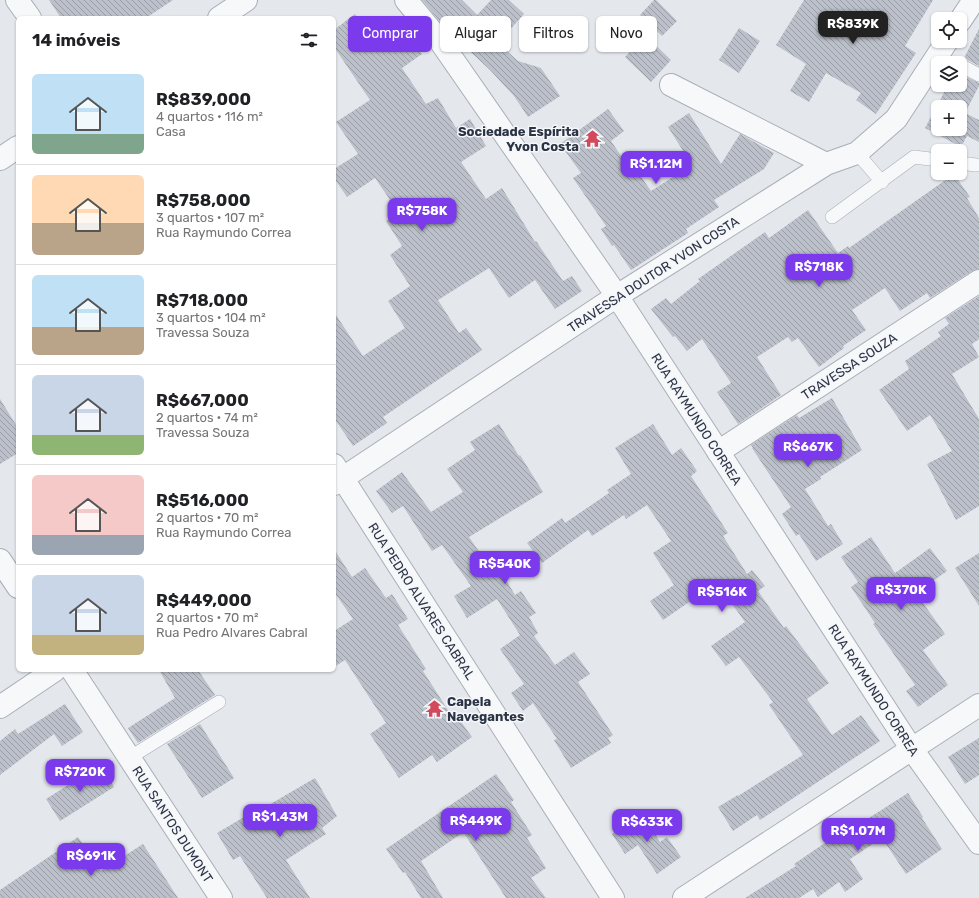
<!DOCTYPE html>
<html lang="pt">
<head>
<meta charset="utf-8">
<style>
	body { margin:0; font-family:Rubik,sans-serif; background:#f6f6f6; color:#202124; height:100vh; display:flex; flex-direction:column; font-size:15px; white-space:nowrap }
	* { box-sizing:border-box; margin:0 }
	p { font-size:13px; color:#757577 }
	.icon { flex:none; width:22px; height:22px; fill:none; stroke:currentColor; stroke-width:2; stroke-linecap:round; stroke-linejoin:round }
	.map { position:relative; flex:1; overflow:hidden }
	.sheet { position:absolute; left:16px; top:16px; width:320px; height:656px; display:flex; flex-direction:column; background:#fff; border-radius:6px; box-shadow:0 1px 3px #0004 }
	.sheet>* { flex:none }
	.top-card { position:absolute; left:348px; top:16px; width:380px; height:36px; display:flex; gap:8px }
	.controls { position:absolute; left:931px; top:12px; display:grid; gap:8px }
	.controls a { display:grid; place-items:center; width:36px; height:36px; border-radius:6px; background:#fff; box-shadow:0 1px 3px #0004; font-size:20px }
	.price { position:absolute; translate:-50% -34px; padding:0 9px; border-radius:8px; background:#7c3aed; color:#fff; font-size:13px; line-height:26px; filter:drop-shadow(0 1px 2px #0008) }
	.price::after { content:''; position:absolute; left:50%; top:24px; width:12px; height:9px; margin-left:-6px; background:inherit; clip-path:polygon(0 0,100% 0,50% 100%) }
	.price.active { background:#222; color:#fff }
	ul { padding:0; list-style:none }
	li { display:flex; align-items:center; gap:12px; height:100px; padding:0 16px }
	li+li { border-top:1px solid #e0e0e0 }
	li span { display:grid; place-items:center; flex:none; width:112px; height:80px; border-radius:6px; color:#555 }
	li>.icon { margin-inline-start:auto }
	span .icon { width:48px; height:48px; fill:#fffc; stroke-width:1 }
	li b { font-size:17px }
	h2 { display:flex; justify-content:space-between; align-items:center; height:48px; padding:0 16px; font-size:17px }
	.pill { padding:0 14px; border-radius:6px; background:#fff; box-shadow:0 1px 3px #0004; font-size:14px; line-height:36px }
	.pill.active { background:#7c3aed; color:#fff }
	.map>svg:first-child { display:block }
	.building { fill:url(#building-back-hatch); fill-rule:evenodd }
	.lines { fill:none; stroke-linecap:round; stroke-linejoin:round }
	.service-casing { stroke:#a9aeb7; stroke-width:14 }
	.minor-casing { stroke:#a9aeb7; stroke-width:24 }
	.service { stroke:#f7f8fa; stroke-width:13 }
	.minor { stroke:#f7f8fa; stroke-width:22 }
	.labels { text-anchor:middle; stroke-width:3; stroke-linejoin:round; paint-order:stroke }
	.poi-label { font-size:13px; font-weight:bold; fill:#2b3445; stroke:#f4f6f9; text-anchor:end }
	.street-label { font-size:13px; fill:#2b3445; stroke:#f4f6f9 }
</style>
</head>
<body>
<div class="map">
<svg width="979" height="898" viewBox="0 0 979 898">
	<defs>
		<pattern id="building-back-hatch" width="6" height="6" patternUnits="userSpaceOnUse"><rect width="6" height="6" fill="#bbc0ca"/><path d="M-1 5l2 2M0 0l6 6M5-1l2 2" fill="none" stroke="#989da6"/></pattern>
	</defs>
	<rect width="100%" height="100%" fill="#e4e7ec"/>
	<!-- building -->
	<path class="building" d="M49 0H173L146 18H61Z
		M422 0H462L477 15 491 0H509L524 14 498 43 518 61 541 68 560 96 528 117 514 96 490 70 447 30Z
		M654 0H656L677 21 662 36 640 15Z
		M804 0H933L905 46 916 53 876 114 856 100 861 93 826 73 809 102 790 91 806 64 776 45Z
		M355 14 377 44 403 26 422 54 402 68 426 104 438 98 456 128 470 119 486 146 461 162 486 199 502 188 535 242 536 241 563 281 572 276 582 291 555 309 535 280 509 298 489 268 438 300 459 333 466 328 482 350 383 417 387 423 353 446 334 418V312L363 356 405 328 388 301 410 286 390 255 402 246 386 221 399 213 375 178 347 197 334 178V169L358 154 336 122 370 100 334 47V30Z
		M739 28 760 41 739 73 719 60Z
		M979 29V66L964 58Z
		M645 35 671 60 651 82 625 57Z
		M960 74 979 83V86L965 113 979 120V142L967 136 961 147 925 128 948 85H960ZM938 107H960V129H938Z
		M608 109 624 131 611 141 634 175 638 172 651 191 692 165 668 127 689 113 721 164 740 134 774 153 764 169 714 200 719 207 686 229 688 233 631 270 614 245 612 246 601 229 606 226 573 178 581 173 560 144Z
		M954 174 970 197 967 198 979 218V269L972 271 930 298 927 293 900 311 885 288 852 310 866 330 843 346 844 348 819 367 798 338 792 342 788 337 757 357 781 395 738 424 717 392 731 383 702 339 687 351 675 336 673 337 651 309 666 298 671 304 700 281 698 279 765 232 769 238 808 210 838 253 848 246 849 248Z
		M979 296V339L972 344 979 357 952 374 979 419V506L956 520 927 464 952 451 930 415 907 431 879 390 909 369 905 361 941 336 938 332 949 324 945 318Z
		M832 398 862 450 820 477 821 479 805 489 828 526 831 524 843 544 816 561 799 534 796 536 782 514 791 507 752 448H753L751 445 797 415 799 418Z
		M0 399 18 428V453L0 464Z
		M499 424 519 456 520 455 543 492 469 537 493 572 499 568 515 595 521 591 536 613 529 617 538 633 534 636 555 665 574 652 590 674 578 682 613 735 608 738 611 743 571 768 554 740 557 739 533 703 523 711 511 693 524 684 500 649 520 635 497 599 467 618 454 596 471 586 442 545 432 551 403 506 392 513 376 491 402 472 431 512 463 492 447 469 475 450 470 442Z
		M653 424 672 455 681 448 697 471 691 476 728 533 723 536 747 574 752 570 765 586 758 591 784 628 786 626 829 683 807 699 832 735 861 715 880 741 760 820 757 815 733 831 718 807 738 795V796L803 755 769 705 773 702 739 657 726 666 711 646 745 622 717 583 663 620 650 601 674 585 653 553 671 541 647 505 626 519 624 515 592 536 588 530 542 563 527 543 562 518 565 523 609 493 607 490 631 474 615 448Z
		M871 537 895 573 930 548 947 571 916 593 945 634 923 650 948 685 918 707 906 691 915 685 873 624 875 623 851 587 858 582 841 557Z
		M334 549 352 577 365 568 386 598 392 594 408 619 398 625 426 669 423 671 453 718 457 716 472 737 437 762 432 755 399 778 370 734 386 723 345 660 334 667V631L353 619 334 592Z
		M979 553V606L955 568Z
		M159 670H198L215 695 138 743 128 728 175 698Z
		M65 704 83 732 62 746 54 734 0 775V741L15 729 18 734Z
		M200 724 234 778 202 798 167 744Z
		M979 738V775L965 784 948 757Z
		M100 765 114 787 60 821 46 799Z
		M496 774 514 800 511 802 532 835 527 838 546 868 531 878 546 898H506L464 833 461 835V834L421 861 443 898H421L405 872 403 873 386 849Z
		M315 778 337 816 322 828 326 834 286 860 310 898H267L240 856 233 860 217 833 266 804 267 806Z
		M908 793 923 817 922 818 942 849 906 874 882 838 850 859 863 879 845 892 839 882 818 897 813 889 799 898H745L796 866 794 864 838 834 837 832 858 818 861 823Z
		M642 813 660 842 667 837 681 857 657 874 638 845 625 854 612 834Z
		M78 837 101 871 143 844 178 898H0V890Z"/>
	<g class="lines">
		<defs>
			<path id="service" d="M960 65 979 75
				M857 153 882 182
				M960 163 976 165
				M832 217 914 157 938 160
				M129 758 219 702"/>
			<path id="minor" d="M17 0 30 18
				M406 0 440 41 617 296 911 748 979 843
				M219 18 246 0
				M960 21 974 0
				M671 85 826 164
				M0 159 18 147
				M718 452 979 281
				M334 465 613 898
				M334 484 617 296 826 164 857 153 896 119 947 41
				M0 560 18 587
				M72 670 221 898
				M0 707 55 670
				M684 898 979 705"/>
		</defs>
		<!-- service casing -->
		<use href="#service" class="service-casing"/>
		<!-- minor casing -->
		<use href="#minor" class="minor-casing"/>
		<!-- service -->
		<use href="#service" class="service"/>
		<!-- minor -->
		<use href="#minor" class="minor"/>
	</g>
	<!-- icons -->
	<defs>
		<symbol id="temple-bare" viewBox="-9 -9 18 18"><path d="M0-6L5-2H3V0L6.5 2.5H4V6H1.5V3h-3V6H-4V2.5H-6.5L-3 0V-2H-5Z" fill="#d1495b" stroke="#f4f6f9" stroke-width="2.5" paint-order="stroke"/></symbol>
	</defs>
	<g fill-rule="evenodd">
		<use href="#temple-bare" x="580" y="126" width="25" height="25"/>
		<use href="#temple-bare" x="422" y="696" width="25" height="25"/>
	</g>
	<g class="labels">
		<!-- poi labels -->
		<g class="poi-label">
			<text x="579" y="136">Sociedade Espírita<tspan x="579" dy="15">Yvon Costa</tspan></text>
			<text x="447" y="706" text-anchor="start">Capela<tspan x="447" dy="15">Navegantes</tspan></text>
		</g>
		<!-- street labels -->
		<g class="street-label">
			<text transform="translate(653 274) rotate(-33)" y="5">TRAVESSA DOUTOR YVON COSTA</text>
			<text transform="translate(849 366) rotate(-33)" y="5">TRAVESSA SOUZA</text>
			<text transform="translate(697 419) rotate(57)" y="5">RUA RAYMUNDO CORREA</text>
			<text transform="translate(422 601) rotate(57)" y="5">RUA PEDRO ALVARES CABRAL</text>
			<text transform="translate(874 690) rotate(57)" y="5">RUA RAYMUNDO CORREA</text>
			<text transform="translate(173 824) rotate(57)" y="5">RUA SANTOS DUMONT</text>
		</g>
	</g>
</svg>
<div class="controls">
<a><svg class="icon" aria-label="locate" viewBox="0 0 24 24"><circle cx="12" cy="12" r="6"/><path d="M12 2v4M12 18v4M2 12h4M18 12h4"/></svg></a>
<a><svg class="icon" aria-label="layers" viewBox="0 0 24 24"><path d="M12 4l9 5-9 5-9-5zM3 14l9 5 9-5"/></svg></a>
<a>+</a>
<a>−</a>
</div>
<b class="price active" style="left:853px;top:45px">R$839K</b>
<b class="price" style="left:656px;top:185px">R$1.12M</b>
<b class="price" style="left:422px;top:232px">R$758K</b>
<b class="price" style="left:819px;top:288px">R$718K</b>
<b class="price" style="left:808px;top:468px">R$667K</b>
<b class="price" style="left:505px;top:585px">R$540K</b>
<b class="price" style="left:901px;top:611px">R$370K</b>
<b class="price" style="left:722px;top:613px">R$516K</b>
<b class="price" style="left:80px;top:793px">R$720K</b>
<b class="price" style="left:280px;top:838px">R$1.43M</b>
<b class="price" style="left:476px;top:842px">R$449K</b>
<b class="price" style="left:647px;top:843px">R$633K</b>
<b class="price" style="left:858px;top:852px">R$1.07M</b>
<b class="price" style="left:91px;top:877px">R$691K</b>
<div class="top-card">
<a class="pill active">Comprar</a>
<a class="pill">Alugar</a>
<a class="pill">Filtros</a>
<a class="pill">Novo</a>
</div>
<section class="sheet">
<h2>14 imóveis<svg class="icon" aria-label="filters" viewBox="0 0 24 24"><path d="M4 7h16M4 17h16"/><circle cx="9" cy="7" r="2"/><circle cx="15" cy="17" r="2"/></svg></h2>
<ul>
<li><span style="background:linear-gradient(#bfe0f5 75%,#7fa58c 0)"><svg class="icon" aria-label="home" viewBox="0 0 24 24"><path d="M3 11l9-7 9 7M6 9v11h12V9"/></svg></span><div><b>R$839,000</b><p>4 quartos · 116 m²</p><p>Casa</p></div></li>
<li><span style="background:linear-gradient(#ffd9b3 60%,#b9a48a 0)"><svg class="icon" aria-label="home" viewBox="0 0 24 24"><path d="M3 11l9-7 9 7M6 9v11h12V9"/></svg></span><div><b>R$758,000</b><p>3 quartos · 107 m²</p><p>Rua Raymundo Correa</p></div></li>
<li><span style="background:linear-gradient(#bfe0f5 65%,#b9a48a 0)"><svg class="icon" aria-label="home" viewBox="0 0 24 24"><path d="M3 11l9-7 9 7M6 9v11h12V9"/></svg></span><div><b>R$718,000</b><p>3 quartos · 104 m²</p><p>Travessa Souza</p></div></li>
<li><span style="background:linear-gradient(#c9d6e8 75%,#8fb573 0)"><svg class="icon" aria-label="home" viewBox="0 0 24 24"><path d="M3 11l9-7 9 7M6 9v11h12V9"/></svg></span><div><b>R$667,000</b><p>2 quartos · 74 m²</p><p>Travessa Souza</p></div></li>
<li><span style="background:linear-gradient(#f6c9c9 75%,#9aa5b1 0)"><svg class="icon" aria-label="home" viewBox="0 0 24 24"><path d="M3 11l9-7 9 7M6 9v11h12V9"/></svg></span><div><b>R$516,000</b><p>2 quartos · 70 m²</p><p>Rua Raymundo Correa</p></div></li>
<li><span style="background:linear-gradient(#c9d6e8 75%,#c2b280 0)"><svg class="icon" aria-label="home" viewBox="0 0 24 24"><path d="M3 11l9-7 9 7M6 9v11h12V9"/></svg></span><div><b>R$449,000</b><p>2 quartos · 70 m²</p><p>Rua Pedro Alvares Cabral</p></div></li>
</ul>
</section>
</div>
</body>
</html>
